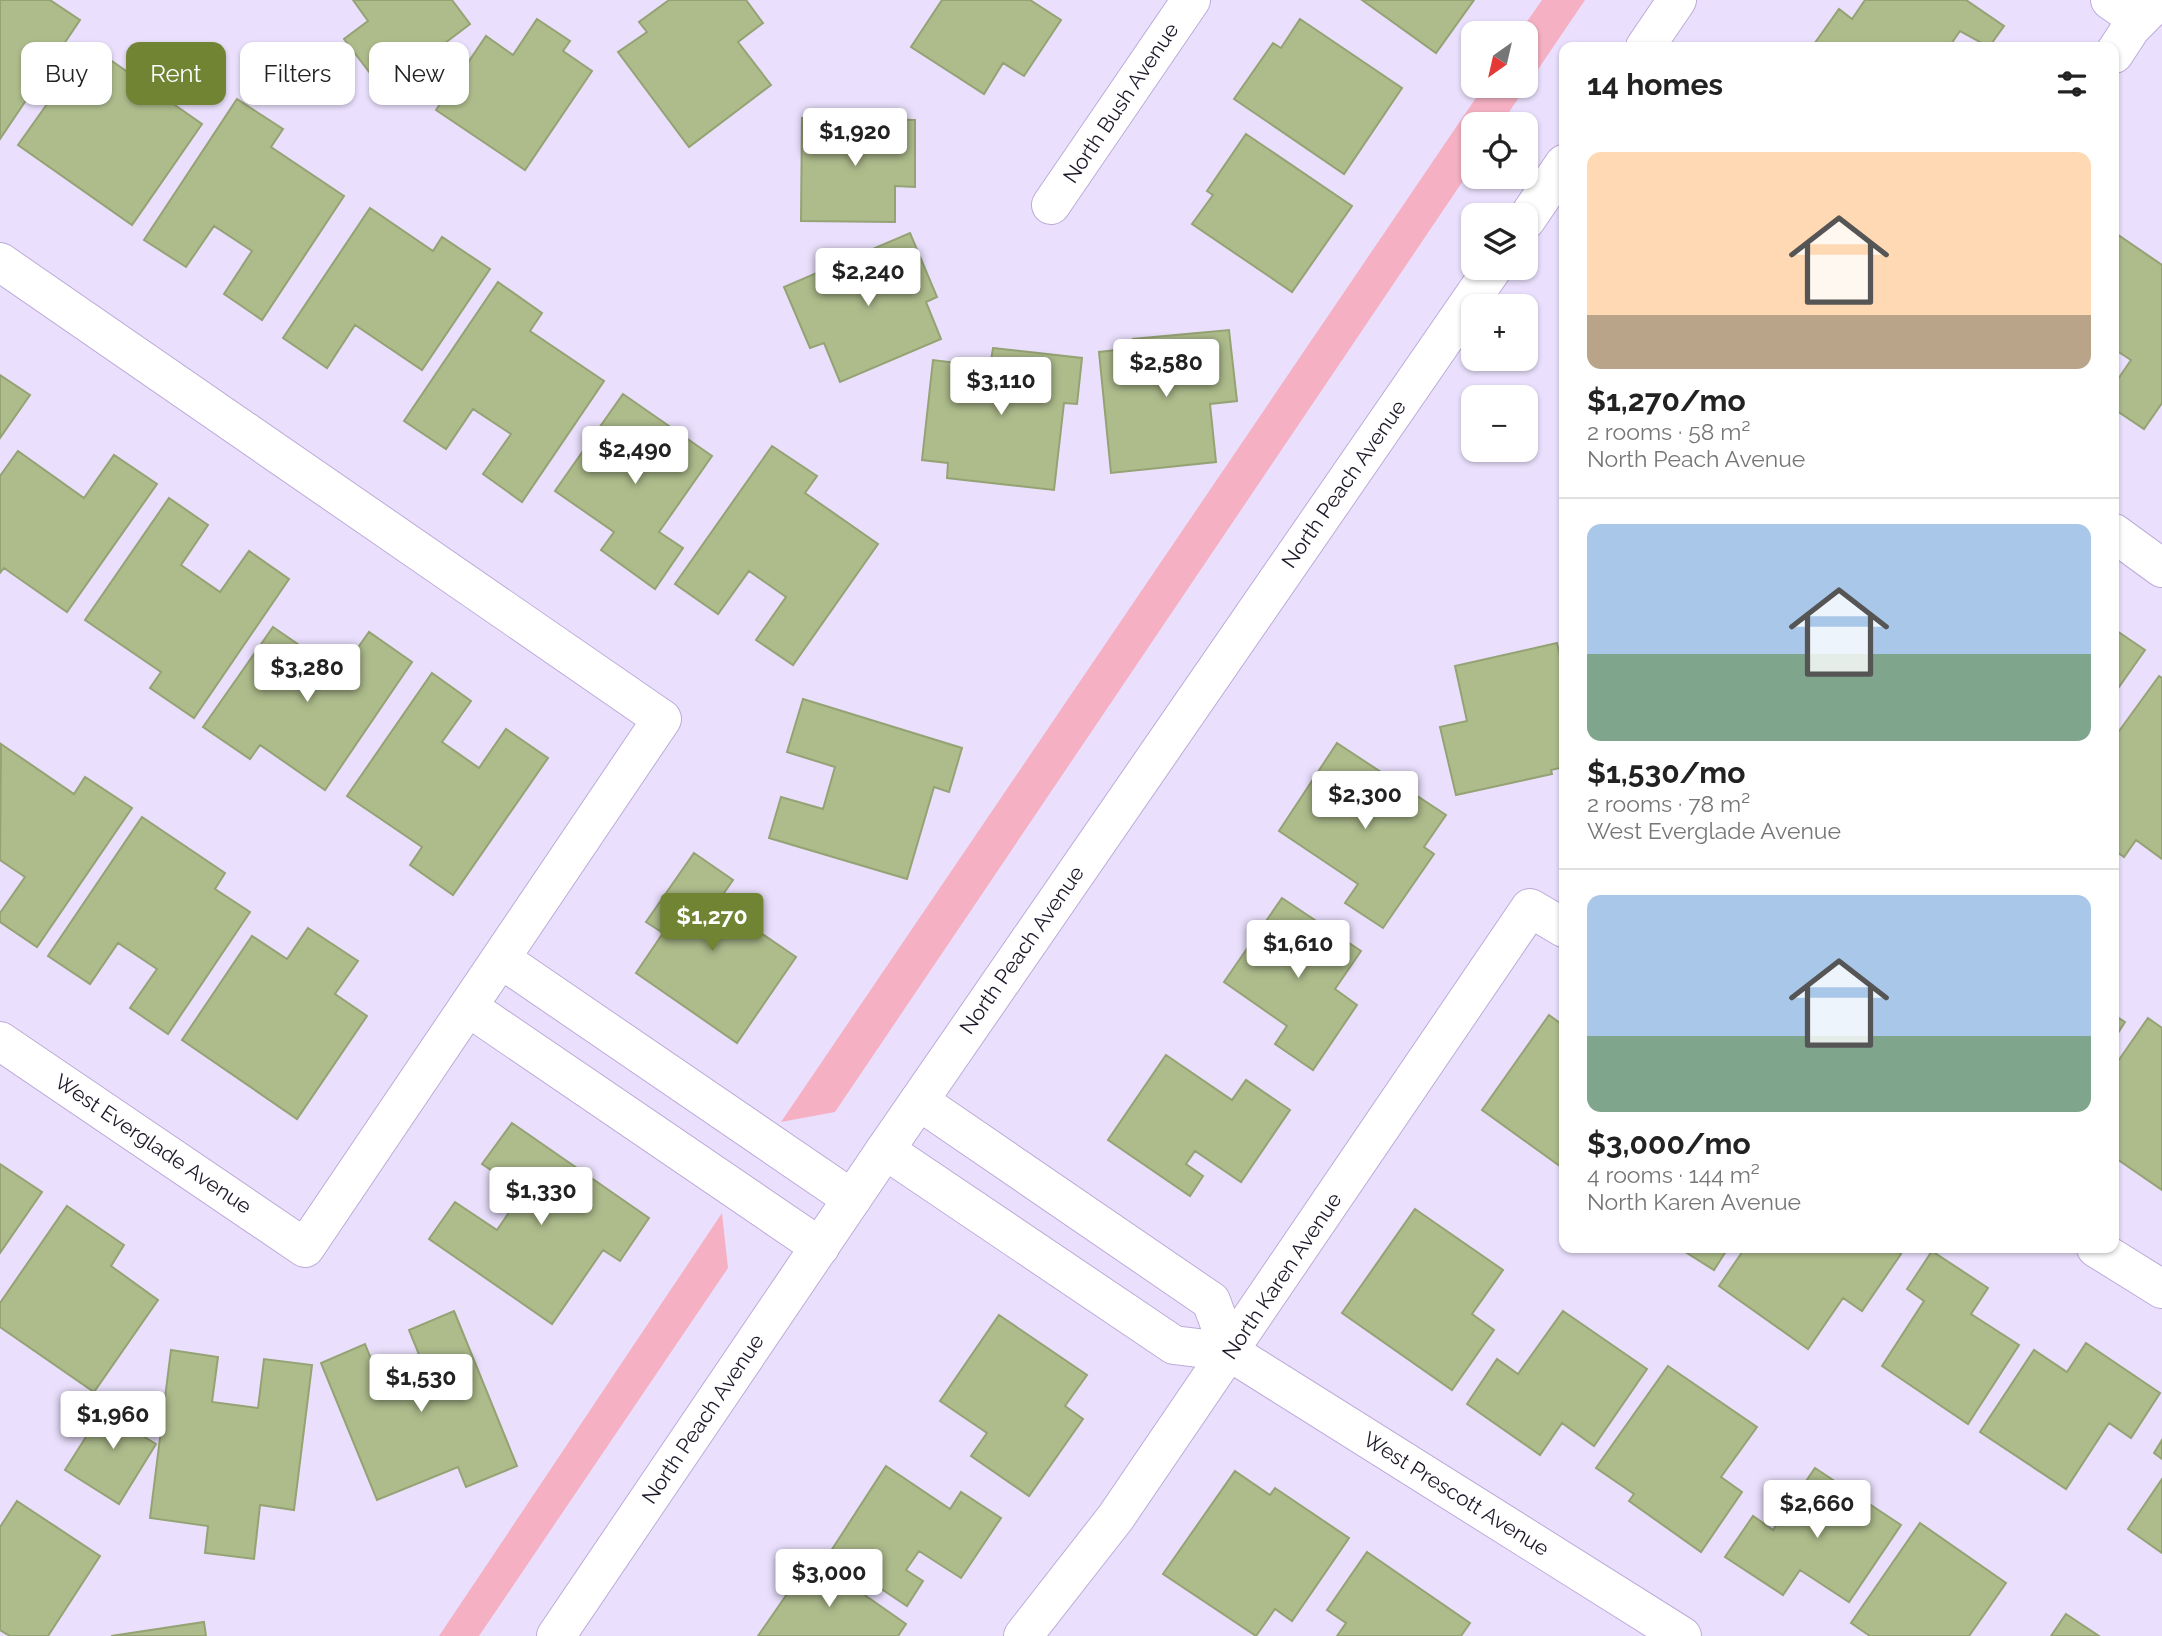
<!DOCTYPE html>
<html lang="en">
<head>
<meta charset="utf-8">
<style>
	body { margin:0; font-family:Raleway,sans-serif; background:#f6f6f6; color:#222; height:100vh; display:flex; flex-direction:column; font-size:26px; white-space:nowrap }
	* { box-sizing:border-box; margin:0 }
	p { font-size:23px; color:#767676 }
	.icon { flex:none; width:38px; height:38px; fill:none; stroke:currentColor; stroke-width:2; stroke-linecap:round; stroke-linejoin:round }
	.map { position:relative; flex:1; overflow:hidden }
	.sheet { position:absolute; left:1559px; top:42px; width:560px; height:1211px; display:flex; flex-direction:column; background:#fff; border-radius:14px; box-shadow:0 2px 5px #0004 }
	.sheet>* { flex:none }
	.banner { position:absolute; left:21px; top:42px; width:665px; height:63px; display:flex; gap:14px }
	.needle { width:46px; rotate:214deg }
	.controls { position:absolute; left:1461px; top:21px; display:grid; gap:14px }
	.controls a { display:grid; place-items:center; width:77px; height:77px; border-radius:14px; background:#fff; box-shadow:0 2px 5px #0004; font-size:35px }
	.price { position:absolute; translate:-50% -60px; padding:0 16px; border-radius:7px; background:#fff; color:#222; font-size:23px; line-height:46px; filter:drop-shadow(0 2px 4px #0008) }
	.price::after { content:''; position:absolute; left:50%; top:42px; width:21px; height:16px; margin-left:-10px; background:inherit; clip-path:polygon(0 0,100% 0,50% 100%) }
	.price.current { background:#708434; color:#fff }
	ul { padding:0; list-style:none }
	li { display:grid; align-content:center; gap:14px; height:371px; padding:0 28px }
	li+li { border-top:2px solid #e0e0e0 }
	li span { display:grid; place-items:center; height:217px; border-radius:14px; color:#555 }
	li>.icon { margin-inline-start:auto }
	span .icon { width:126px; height:126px; fill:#fffc; stroke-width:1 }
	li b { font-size:30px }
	h2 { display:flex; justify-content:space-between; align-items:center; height:84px; padding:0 28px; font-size:30px }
	.pill { padding:0 24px; border-radius:14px; background:#fff; box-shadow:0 2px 5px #0004; font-size:24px; line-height:63px }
	.pill.current { background:#708434; color:#fff }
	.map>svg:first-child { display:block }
	.green { fill:#f5b1c3 }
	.building { fill:#aebc8c; stroke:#95a274; stroke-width:2 }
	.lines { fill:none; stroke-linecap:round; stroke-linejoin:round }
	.minor-casing { stroke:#bcabd9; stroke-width:40 }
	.tertiary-casing { stroke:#bcabd9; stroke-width:40 }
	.minor { stroke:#fff; stroke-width:38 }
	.tertiary { stroke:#fff; stroke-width:38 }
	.labels { text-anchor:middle; stroke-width:7; stroke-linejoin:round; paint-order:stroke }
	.street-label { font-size:21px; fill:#1e1728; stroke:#fff }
</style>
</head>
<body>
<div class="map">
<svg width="2162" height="1636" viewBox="0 0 2162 1636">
	<rect width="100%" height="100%" fill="#eae0fd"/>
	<!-- green -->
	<path class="green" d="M1542 0H1585L1501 124H1474L1473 166 835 1112 781 1122 1484 86H1526V33H1519Z
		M722 1213 728 1268 479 1636H439Z"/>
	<!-- building -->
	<path class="building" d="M0 0H50L80 20 0 139Z
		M353 0H452L470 24 383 90 344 39 368 21Z
		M669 0H746L763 23 738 42 771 85 689 147 618 52 647 32 639 22Z
		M942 0H1030L1061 20 1024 76 1003 63 984 94 911 47Z
		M1362 0H1474L1436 53Z
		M1865 0H1966L2004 26 1989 47 1960 31 1949 47H1812L1839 9 1852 19Z
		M537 19 570 41 563 51 592 71 525 170 436 110 486 36 513 55Z
		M1300 19 1402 88 1344 174 1234 99 1273 43 1281 48Z
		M89 45 202 124 132 225 18 145Z
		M237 99 283 129 271 147 344 196 262 320 224 294 252 251 214 226 186 267 144 240Z
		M802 118 915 120V187L895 186V222L801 221Z
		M1246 134 1352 206 1292 292 1192 224 1213 195 1207 191Z
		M370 208 433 251 442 237 490 269 422 370 355 325 327 368 283 338Z
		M2114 232 2162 265V403L2144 429 2114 409V385L2131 360 2114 349Z
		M910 233 937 297 926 302 941 339 840 382 824 343 810 348 784 287Z
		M498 282 542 313 530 331 604 381 522 502 483 474 511 434 473 409 446 449 404 421Z
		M1229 330 1237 401 1210 404 1216 462 1111 473 1099 352 1135 348 1133 339Z
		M993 348 1082 358 1077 404 1064 403 1054 490 947 478 948 463 922 460 933 360 990 367Z
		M0 375 30 395 0 438Z
		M623 394 712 456 659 532 683 548 655 589 601 550 614 532 555 491Z
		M772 446 817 476 805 493 878 544 793 665 756 640 786 597 749 571 718 614 675 584Z
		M18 451 84 498 114 455 157 484 67 612 4 568 0 573V476Z
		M169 498 208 525 181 565 220 592 249 551 289 579 194 718 150 688 161 672 85 620Z
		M273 627 340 673 369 632 412 662 325 790 260 745 250 759 203 727Z
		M2114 629 2145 650 2114 694Z
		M1557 643 1564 674V767L1551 770 1552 774 1456 795 1440 727 1467 721 1455 666Z
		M432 673 471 701 442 742 479 768 506 729 548 758 453 895 410 865 422 847 347 796Z
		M2159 676 2162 678V859L2136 840 2124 857 2114 850V738Z
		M803 699 962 748 949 792 934 787 907 879 769 838 781 797 823 809 835 767 787 752Z
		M1337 743 1446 815 1424 847 1434 854 1383 928 1345 903 1358 884 1279 831Z
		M1 744 74 794 85 777 132 808 37 947 0 922V913L25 877 0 860Z
		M142 817 225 873 215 889 250 912 168 1034 130 1008 157 969 118 943 90 984 48 956Z
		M694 853 733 880 717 903 796 957 737 1043 636 973 663 933 646 922Z
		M1282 898 1361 951 1335 989 1357 1005 1313 1070 1275 1044 1287 1026 1224 982Z
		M308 928 358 961 335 994 367 1016 297 1119 182 1040 252 936 287 959Z
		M1549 1015 1564 1026V1169L1482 1110Z
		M2114 1015 2125 1022 2114 1039Z
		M2148 1018 2162 1028V1190L2114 1157V1067Z
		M1166 1055 1232 1100 1246 1080 1290 1110 1241 1182 1195 1151 1186 1164 1203 1176 1190 1196 1108 1140Z
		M512 1123 649 1218 620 1261 603 1250 552 1324 429 1239 455 1202 497 1230 523 1192 482 1164Z
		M0 1164 42 1192 0 1253Z
		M67 1206 124 1245 111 1266 158 1300 94 1392 0 1327V1303Z
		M1415 1209 1503 1270 1472 1314 1494 1330 1452 1390 1342 1313Z
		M1679 1248H1728L1714 1270Z
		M1745 1248H1892L1901 1254 1862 1311 1843 1298 1808 1349 1719 1286Z
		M1932 1251 1988 1288 1971 1314 2019 1345 1968 1424 1882 1366 1924 1301 1907 1289Z
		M454 1311 517 1466 466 1487 458 1467 377 1500 321 1363 365 1344 384 1391 427 1374 409 1330Z
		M1563 1311 1647 1369 1594 1446 1562 1423 1540 1455 1467 1404 1497 1359 1518 1374Z
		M999 1315 1087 1375 1065 1406 1083 1419 1029 1496 971 1456 987 1433 940 1401Z
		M2086 1343 2160 1393 2131 1438 2109 1423 2066 1489 1980 1432 2034 1350 2067 1372Z
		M171 1350 218 1357 212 1402 258 1408 264 1359 312 1365 294 1510 260 1505 254 1559 205 1553 208 1526 150 1518Z
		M1668 1366 1757 1427 1721 1477 1742 1492 1701 1552 1629 1501 1634 1494 1596 1468Z
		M112 1396 152 1421 143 1436 156 1444 119 1504 65 1470Z
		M2162 1440V1459L2154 1453Z
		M886 1466 950 1509 961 1492 1001 1518 961 1578 919 1551 906 1570 923 1581 907 1606 829 1554Z
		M1815 1468 1901 1525 1849 1602 1800 1570 1783 1595 1725 1557 1753 1516 1773 1530Z
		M1235 1471 1270 1495 1275 1488 1349 1538 1292 1621 1275 1609 1256 1636 1163 1574Z
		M2162 1479V1553L2128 1529Z
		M17 1501 100 1556 48 1636H10L0 1630V1527Z
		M1920 1523 2006 1583 1969 1636H1870L1851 1623Z
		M1367 1552 1470 1623 1461 1636H1337L1346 1623 1327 1610Z
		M812 1558 906 1624 898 1636H758Z
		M2066 1614 2099 1636H2051Z
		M204 1622 206 1636H111Z"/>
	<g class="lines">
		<defs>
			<path id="minor" d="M2110 0 2139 20
				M2114 54 2131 28 2159 0
				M1051 205 1191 0
				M0 262 662 719 305 1248 0 1041
				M2114 533 2162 568
				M501 959 852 1199
				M468 1007 820 1247
				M919 1101 1211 1301 1230 1352
				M885 1150 1174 1345 1230 1352 1682 1636
				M2096 1248 2162 1289
				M1023 1636 1116 1517 1530 908 1564 928"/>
			<path id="tertiary" d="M1645 47 1677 0
				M1526 220 1564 164
				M556 1636 885 1150 1493 268"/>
		</defs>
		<!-- minor casing -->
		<use href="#minor" class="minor-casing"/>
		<!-- tertiary casing -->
		<use href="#tertiary" class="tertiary-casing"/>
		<!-- minor -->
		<use href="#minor" class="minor"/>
		<!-- tertiary -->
		<use href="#tertiary" class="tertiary"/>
	</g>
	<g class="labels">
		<!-- street labels -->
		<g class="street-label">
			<text transform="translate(1121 103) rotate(-56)" y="7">North Bush Avenue</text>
			<text transform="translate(1344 484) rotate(-55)" y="7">North Peach Avenue</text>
			<text transform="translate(1022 950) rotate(-55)" y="7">North Peach Avenue</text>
			<text transform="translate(153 1144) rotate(34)" y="7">West Everglade Avenue</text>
			<text transform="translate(1282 1276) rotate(-56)" y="7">North Karen Avenue</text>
			<text transform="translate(703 1419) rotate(-56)" y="7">North Peach Avenue</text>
			<text transform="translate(1456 1494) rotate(32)" y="7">West Prescott Avenue</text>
		</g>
	</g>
</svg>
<div class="controls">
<a><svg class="needle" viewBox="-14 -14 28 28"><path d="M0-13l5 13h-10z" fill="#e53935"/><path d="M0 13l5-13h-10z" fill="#767676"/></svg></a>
<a><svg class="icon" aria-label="locate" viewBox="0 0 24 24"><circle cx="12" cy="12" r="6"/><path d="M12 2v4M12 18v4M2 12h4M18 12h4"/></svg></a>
<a><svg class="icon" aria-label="layers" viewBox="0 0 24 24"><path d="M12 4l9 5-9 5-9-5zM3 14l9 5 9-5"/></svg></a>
<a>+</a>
<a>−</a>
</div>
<b class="price" style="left:855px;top:168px">$1,920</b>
<b class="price" style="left:868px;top:308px">$2,240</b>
<b class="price" style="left:1166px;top:399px">$2,580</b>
<b class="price" style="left:1001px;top:417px">$3,110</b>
<b class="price" style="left:635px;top:486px">$2,490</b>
<b class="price" style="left:307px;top:704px">$3,280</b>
<b class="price" style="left:1365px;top:831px">$2,300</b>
<b class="price current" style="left:712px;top:953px">$1,270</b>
<b class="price" style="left:1298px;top:980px">$1,610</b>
<b class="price" style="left:541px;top:1227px">$1,330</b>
<b class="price" style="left:421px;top:1414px">$1,530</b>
<b class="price" style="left:113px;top:1451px">$1,960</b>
<b class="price" style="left:1817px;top:1540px">$2,660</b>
<b class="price" style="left:829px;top:1609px">$3,000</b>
<div class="banner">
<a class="pill">Buy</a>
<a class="pill current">Rent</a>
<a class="pill">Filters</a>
<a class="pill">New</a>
</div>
<section class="sheet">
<h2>14 homes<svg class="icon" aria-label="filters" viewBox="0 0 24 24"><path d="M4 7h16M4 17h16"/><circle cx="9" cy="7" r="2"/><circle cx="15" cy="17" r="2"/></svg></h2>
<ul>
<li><span style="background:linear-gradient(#ffd9b3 75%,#b9a48a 0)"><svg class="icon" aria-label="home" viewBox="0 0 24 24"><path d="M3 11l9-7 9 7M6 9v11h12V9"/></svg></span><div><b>$1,270/mo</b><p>2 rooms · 58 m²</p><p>North Peach Avenue</p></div></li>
<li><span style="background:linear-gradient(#a9c7e8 60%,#7fa58c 0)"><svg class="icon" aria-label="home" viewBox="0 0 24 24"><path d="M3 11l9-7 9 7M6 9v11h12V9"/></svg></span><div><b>$1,530/mo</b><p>2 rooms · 78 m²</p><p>West Everglade Avenue</p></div></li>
<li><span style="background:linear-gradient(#a9c7e8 65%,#7fa58c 0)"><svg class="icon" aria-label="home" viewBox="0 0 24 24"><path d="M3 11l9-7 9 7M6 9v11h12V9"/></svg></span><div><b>$3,000/mo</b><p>4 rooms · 144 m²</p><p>North Karen Avenue</p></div></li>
</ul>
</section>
</div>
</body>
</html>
